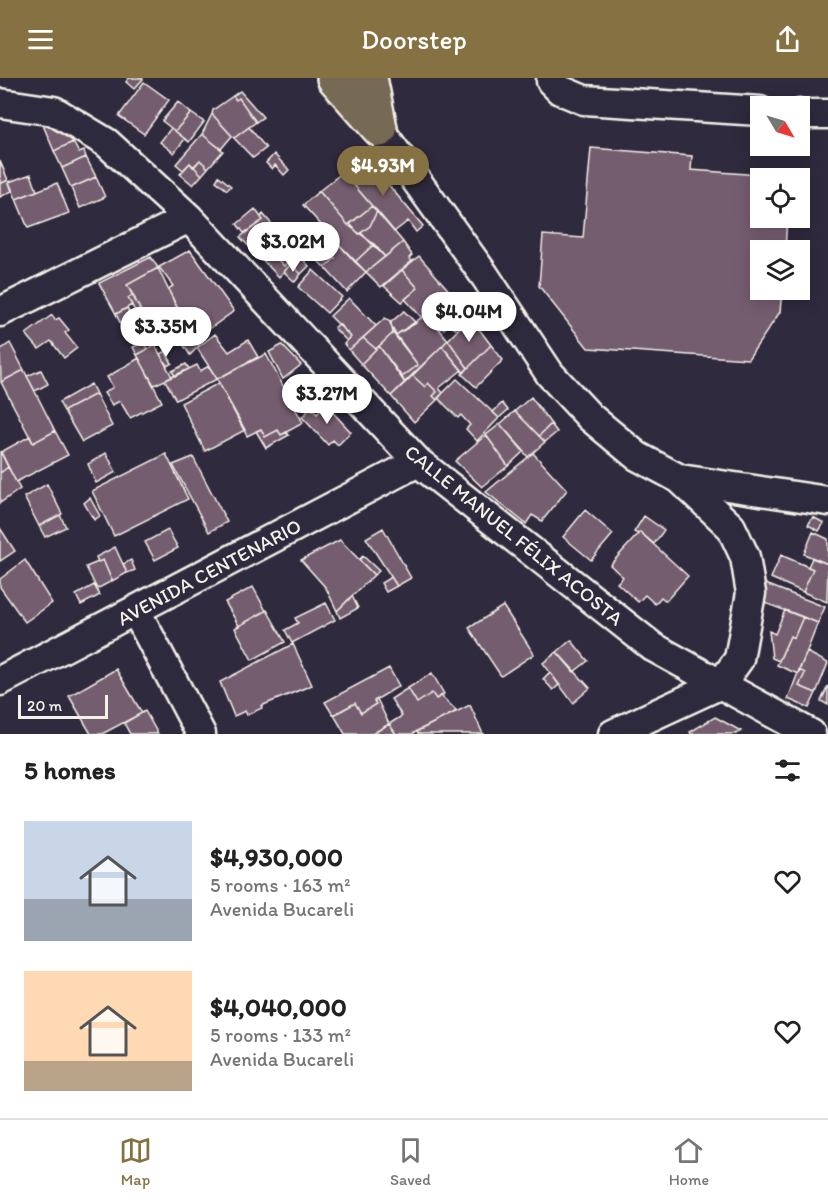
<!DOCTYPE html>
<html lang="en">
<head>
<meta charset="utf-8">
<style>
	body { margin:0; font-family:Itim,sans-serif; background:#f6f6f6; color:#222; height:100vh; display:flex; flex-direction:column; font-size:22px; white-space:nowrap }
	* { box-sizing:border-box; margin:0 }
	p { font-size:20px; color:#767676 }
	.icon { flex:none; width:33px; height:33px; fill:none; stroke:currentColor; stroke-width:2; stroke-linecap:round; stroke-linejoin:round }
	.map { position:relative; height:656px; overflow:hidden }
	.details { display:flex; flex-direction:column; background:#fff; flex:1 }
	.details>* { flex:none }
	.needle { width:39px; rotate:128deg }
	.fabs { position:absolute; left:750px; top:18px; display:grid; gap:12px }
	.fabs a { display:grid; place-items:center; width:60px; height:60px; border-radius:0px; background:#fff; box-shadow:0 3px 15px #0003; font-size:30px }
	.scale { position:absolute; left:18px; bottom:15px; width:90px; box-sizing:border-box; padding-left:6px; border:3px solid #f4f1e8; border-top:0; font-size:16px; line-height:21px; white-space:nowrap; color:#f4f1e8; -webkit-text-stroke:4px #2f2a3d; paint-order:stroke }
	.price { position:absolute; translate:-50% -51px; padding:0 14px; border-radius:21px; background:#fff; color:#222; font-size:20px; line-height:39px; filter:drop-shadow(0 2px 3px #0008) }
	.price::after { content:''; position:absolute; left:50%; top:36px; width:18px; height:14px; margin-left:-9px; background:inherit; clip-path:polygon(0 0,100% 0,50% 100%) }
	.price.on { background:#857141; color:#fff }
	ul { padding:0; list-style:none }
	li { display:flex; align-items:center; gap:18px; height:150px; padding:0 24px }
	li span { display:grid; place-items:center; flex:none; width:168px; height:120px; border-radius:0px; color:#555 }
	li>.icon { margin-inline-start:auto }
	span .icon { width:72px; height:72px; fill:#fffc; stroke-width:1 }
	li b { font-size:26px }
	h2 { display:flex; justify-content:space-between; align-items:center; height:72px; padding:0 24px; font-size:26px }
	header { display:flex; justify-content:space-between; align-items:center; height:78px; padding:0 24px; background:#857141; color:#fff; font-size:27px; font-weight:600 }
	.tabs { display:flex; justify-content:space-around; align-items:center; height:84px; border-top:2px solid #e0e0e0; background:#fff; font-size:16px; color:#767676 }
	.tabs a { display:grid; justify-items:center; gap:3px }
	.tabs .on { color:#857141 }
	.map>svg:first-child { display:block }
	.building { fill:#745d70; stroke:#f4f1e8; stroke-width:1.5 }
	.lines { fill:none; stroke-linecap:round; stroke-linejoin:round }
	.minor-casing { stroke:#f4f1e8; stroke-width:33 }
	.highway-casing { stroke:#f4f1e8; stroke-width:38 }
	.minor { stroke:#2f2a3d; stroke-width:28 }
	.highway { stroke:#766a54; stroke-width:33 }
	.labels { text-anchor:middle; stroke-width:6; stroke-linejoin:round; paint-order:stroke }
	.street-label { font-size:20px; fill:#f4f1e8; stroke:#2f2a3d }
</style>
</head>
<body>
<header><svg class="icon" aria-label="menu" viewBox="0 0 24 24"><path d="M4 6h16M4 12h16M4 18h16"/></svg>Doorstep<svg class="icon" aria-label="share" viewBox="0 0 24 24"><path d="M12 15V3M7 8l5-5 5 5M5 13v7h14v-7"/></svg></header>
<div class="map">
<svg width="828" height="656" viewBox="0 0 828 656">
	<rect width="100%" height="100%" fill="#2f2a3d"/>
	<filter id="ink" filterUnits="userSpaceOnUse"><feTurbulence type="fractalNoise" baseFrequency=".0167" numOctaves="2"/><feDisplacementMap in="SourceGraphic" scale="12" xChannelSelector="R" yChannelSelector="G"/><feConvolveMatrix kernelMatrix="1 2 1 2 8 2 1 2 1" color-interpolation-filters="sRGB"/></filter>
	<g filter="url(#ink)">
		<!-- building -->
		<path class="building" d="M129 0H142L143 1 134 11 126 4Z
			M144 4 169 22 144 56 119 38Z
			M240 13 263 39 256 44 239 20 236 22 233 18Z
			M233 18 236 22 239 20 256 44 234 60 212 36 213 32Z
			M178 24 191 35 175 53 162 43Z
			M191 35 204 44 189 64 175 53Z
			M212 36 232 58 221 71 202 56Z
			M40 40 66 51 73 64 54 73Z
			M249 49 266 70 253 80 234 60Z
			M171 50 185 61 174 75 160 64Z
			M202 56 223 73 208 90 200 82 193 89 190 85 183 92 176 86Z
			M73 64 79 75 84 73 86 79 62 90 54 73Z
			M591 70 692 78 691 92 790 99 760 100V140H787L785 172H760V212H782L780 234 748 281 588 270 539 208 543 157 583 160Z
			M274 76 289 92 284 97 275 87 272 91 266 85Z
			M86 79 96 99 71 110 62 90Z
			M365 79 423 148 416 154 408 143 394 154 348 100 361 91 357 84Z
			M200 82 208 90 202 97 194 89Z
			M0 83 8 102 0 106Z
			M357 84 361 91 348 100 343 94Z
			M190 85 202 97 193 107 180 96Z
			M343 94 372 128 348 147 319 113Z
			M31 96 37 113 16 121 9 104Z
			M219 98 231 108 227 112 216 103Z
			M96 99 105 119 80 130 71 110Z
			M8 102 12 113 0 119V106Z
			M57 105 69 135 28 150 16 121Z
			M319 113 348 147 374 166 355 184 303 127Z
			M372 128 377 133 370 148 359 156 350 146Z
			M255 131 263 142 244 155 237 146Z
			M377 133 403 164 385 179 361 155 370 148Z
			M263 136 282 158 268 172 284 188 297 175 299 177 279 199 240 159 263 142 261 139Z
			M330 157 366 194 347 214 325 190 335 180 322 166Z
			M282 158 297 175 284 188 268 172Z
			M403 164 412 177 409 180 412 183 381 209 366 194Z
			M322 166 335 180 325 190 312 177Z
			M374 166 385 179 366 194 355 184Z
			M190 172 234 233 194 262 168 211 173 208 159 189Z
			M299 177 309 188 301 196 291 186Z
			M419 178 451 215 422 240 405 221 418 210 402 192Z
			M151 179 158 190 127 207 133 217 128 220 132 227 116 236 99 205Z
			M291 186 301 196 295 204 284 194Z
			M158 190 179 234 150 250 127 207Z
			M313 192 342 219 327 235 298 209Z
			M402 192 418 210 402 224 384 208Z
			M133 217 140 231 136 235 128 220Z
			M462 219 473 237 465 245 454 237 448 228Z
			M349 220 376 248 349 272 344 266 351 259 330 238Z
			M444 221 454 237 465 245 457 252 448 246 444 251 427 236Z
			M127 230 136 247 124 253 116 236Z
			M404 233 416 245 396 257 390 245Z
			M427 236 448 262 405 305 402 299 418 287 396 257Z
			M52 237 55 242 59 240 69 252 65 255 77 270 64 280 51 263 39 271 26 256Z
			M470 239 491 267 468 290 448 262Z
			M385 240 391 245 393 255 376 271 363 260Z
			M339 246 351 259 347 263 334 250Z
			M393 255 418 287 402 299 379 268Z
			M191 256 199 268 190 277 181 263Z
			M215 256 229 274 248 262 258 279 217 301 197 270Z
			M363 260 376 271 361 286 349 272Z
			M448 262 468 290 464 295 442 268Z
			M144 264 148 271 137 277 133 269Z
			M10 265 24 292 1 304 0 272Z
			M155 267 172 299 154 307 137 277Z
			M282 267 301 287 283 301 269 274Z
			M491 267 503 282 476 309 462 296Z
			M379 268 405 305 391 318 361 286Z
			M442 268 462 292 439 310 443 315 437 322 433 318 437 314 428 305 425 309 412 297Z
			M165 273 172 285 167 288 160 276Z
			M266 276 303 345 281 357 278 352 265 359 261 351 247 358 217 301Z
			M139 280 162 324 130 340 120 323 112 327 104 315 113 309 107 299Z
			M186 286 189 291 175 298 172 293Z
			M197 287 200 293 209 288 217 301 176 322 165 302Z
			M24 292 55 353 33 365 1 304Z
			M41 292 48 306 35 313 27 298Z
			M412 297 425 309 428 305 437 314 433 318 437 322 414 344 391 318Z
			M457 301 499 340 477 363 466 351 470 347 461 337 458 340 438 320Z
			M219 305 245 352 205 373 181 325Z
			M91 306 96 316 64 333 59 324Z
			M96 316 112 348 82 364 64 333Z
			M531 319 551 346 539 358 515 333Z
			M502 325 508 332 499 340 493 334Z
			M326 327 351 354 338 367 333 362 328 367 302 339 311 330 317 336Z
			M515 333 545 364 528 379 500 346Z
			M500 346 524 373 508 388 486 357Z
			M551 346 557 354 545 364 539 358Z
			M261 351 265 359 278 352 281 357 287 354 289 357 266 370 256 353Z
			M55 353 68 377 16 404 1 374 30 358 33 365Z
			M486 357 508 388 482 409 455 383Z
			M0 373 8 389 0 395Z
			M106 375 116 394 96 405 88 386Z
			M533 375 567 412 542 443 532 437 526 446 486 414Z
			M166 376 188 421 114 458 92 413Z
			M193 379 227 444 209 454 173 387Z
			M8 389 20 411 0 425V395Z
			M47 406 62 436 39 448 24 419Z
			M90 420 100 438 94 442 84 425Z
			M585 432 613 456 591 482 563 459Z
			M60 437 66 449 45 459 39 448Z
			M644 438 664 452 654 466 640 454 638 456 634 454Z
			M813 439 824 445 819 453 808 447Z
			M0 450 15 473 0 483Z
			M383 450 411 500 397 508 366 460Z
			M168 452 178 470 155 482 145 464Z
			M640 454 688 498 666 523 661 519 655 526 645 517 638 524 617 505 623 499 610 487Z
			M813 454 828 461V486L804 476Z
			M340 462 374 497 337 533 326 510 301 482Z
			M115 469 127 495 112 503 103 482 98 484 96 479Z
			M781 477 813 491 803 514 771 500Z
			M363 478 379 493 374 497 359 482Z
			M812 480 828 486 827 524 803 514 813 491 808 489Z
			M25 482 52 525 25 544 0 509V501Z
			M103 482 112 503 97 511 86 489Z
			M131 482 135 492 127 495 123 486Z
			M391 499 397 508 386 514 381 505Z
			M763 505 825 529 818 545 765 525Z
			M94 507 100 517 81 527 76 517Z
			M253 509 266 533 239 548 225 524Z
			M352 518 358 530 340 540 337 533Z
			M326 525 335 542 292 565 285 552 298 545 295 540Z
			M503 528 534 576 501 598 469 550Z
			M267 532 285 564 252 582 235 550Z
			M785 532 803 539 794 560 790 558 779 583 772 580 769 553 775 556Z
			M803 539 818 545 798 596 777 587 790 558 794 560Z
			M571 562 588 583 574 594 557 574Z
			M293 566 312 607 261 628 262 630 247 637 245 633 234 638 220 604Z
			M557 574 590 610 573 625 543 585Z
			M807 574 828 585 816 615 799 608 805 595 799 592Z
			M389 590 399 608 374 623 376 626 361 635 355 625 333 637 325 624Z
			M116 591 142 635 102 656H91L69 618Z
			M799 592 805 595 799 608 816 615 809 630 788 621Z
			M550 594 559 607 553 612 543 601Z
			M432 595 444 616 436 621 432 615 417 625 408 610Z
			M828 608V627L821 623Z
			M408 610 417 625 432 615 436 621 441 618 457 633 412 656H396L389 646 402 638 391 621Z
			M377 621 389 646 372 656H345L334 637 355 625 361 635 376 626 374 623Z
			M470 627 483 656H418L417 653Z
			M145 633 158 656H130L124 645Z
			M715 639 741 653 736 656H691L690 654Z
			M389 646 396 656H372Z"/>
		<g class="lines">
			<defs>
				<path id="minor" d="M551 3 560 12 584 22 760 33
					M0 25 54 33 107 65 189 140 418 384 653 569 811 656
					M800 36H828
					M380 52 485 198 550 296 590 339 637 378 680 401 731 449 745 479 751 515 739 581 721 606 613 656
					M0 234 189 140
					M680 401 828 423
					M136 533 201 656
					M0 603 418 384"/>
				<path id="highway" d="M334 0 380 52
					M370 0 380 50"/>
			</defs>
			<!-- minor casing -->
			<use href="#minor" class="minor-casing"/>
			<!-- highway casing -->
			<use href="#highway" class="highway-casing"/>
			<!-- minor -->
			<use href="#minor" class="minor"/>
			<!-- highway -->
			<use href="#highway" class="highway"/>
		</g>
	</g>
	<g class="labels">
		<!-- street labels -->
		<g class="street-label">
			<text transform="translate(514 457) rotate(39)" y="7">CALLE MANUEL FÉLIX ACOSTA</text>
			<text transform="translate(209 494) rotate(-28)" y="7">AVENIDA CENTENARIO</text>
		</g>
	</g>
</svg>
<div class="fabs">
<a><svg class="needle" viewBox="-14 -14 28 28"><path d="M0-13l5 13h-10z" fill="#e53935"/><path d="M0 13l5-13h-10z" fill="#767676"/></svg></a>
<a><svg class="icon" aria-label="locate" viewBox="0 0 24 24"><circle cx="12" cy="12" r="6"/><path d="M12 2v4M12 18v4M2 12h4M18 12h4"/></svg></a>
<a><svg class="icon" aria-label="layers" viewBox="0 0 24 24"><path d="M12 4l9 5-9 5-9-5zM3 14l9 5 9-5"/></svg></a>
</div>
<div class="scale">20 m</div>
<b class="price on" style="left:383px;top:119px">$4.93M</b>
<b class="price" style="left:293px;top:195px">$3.02M</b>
<b class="price" style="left:469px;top:265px">$4.04M</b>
<b class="price" style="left:166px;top:280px">$3.35M</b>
<b class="price" style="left:327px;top:347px">$3.27M</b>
</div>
<section class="details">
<h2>5 homes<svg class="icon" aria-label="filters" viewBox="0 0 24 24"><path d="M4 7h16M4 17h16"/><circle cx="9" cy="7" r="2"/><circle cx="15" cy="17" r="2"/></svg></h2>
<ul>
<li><span style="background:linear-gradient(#c9d6e8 65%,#9aa5b1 0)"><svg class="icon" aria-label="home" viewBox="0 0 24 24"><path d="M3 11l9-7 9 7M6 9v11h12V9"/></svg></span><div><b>$4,930,000</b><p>5 rooms · 163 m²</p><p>Avenida Bucareli</p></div><svg class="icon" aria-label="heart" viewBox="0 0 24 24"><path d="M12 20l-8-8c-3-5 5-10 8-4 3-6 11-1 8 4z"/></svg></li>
<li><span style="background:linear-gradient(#ffd9b3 75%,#b9a48a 0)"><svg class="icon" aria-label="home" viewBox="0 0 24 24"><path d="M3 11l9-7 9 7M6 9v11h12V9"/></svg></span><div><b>$4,040,000</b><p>5 rooms · 133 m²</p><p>Avenida Bucareli</p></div><svg class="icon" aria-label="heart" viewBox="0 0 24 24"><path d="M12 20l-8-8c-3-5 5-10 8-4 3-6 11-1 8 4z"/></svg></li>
</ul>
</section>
<nav class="tabs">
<a class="on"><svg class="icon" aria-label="map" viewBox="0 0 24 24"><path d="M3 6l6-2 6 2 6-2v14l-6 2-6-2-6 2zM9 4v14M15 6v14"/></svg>Map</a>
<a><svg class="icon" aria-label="saved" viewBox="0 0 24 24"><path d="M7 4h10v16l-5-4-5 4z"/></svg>Saved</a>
<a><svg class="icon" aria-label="home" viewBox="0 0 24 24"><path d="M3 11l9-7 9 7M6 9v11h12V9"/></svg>Home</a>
</nav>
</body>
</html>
